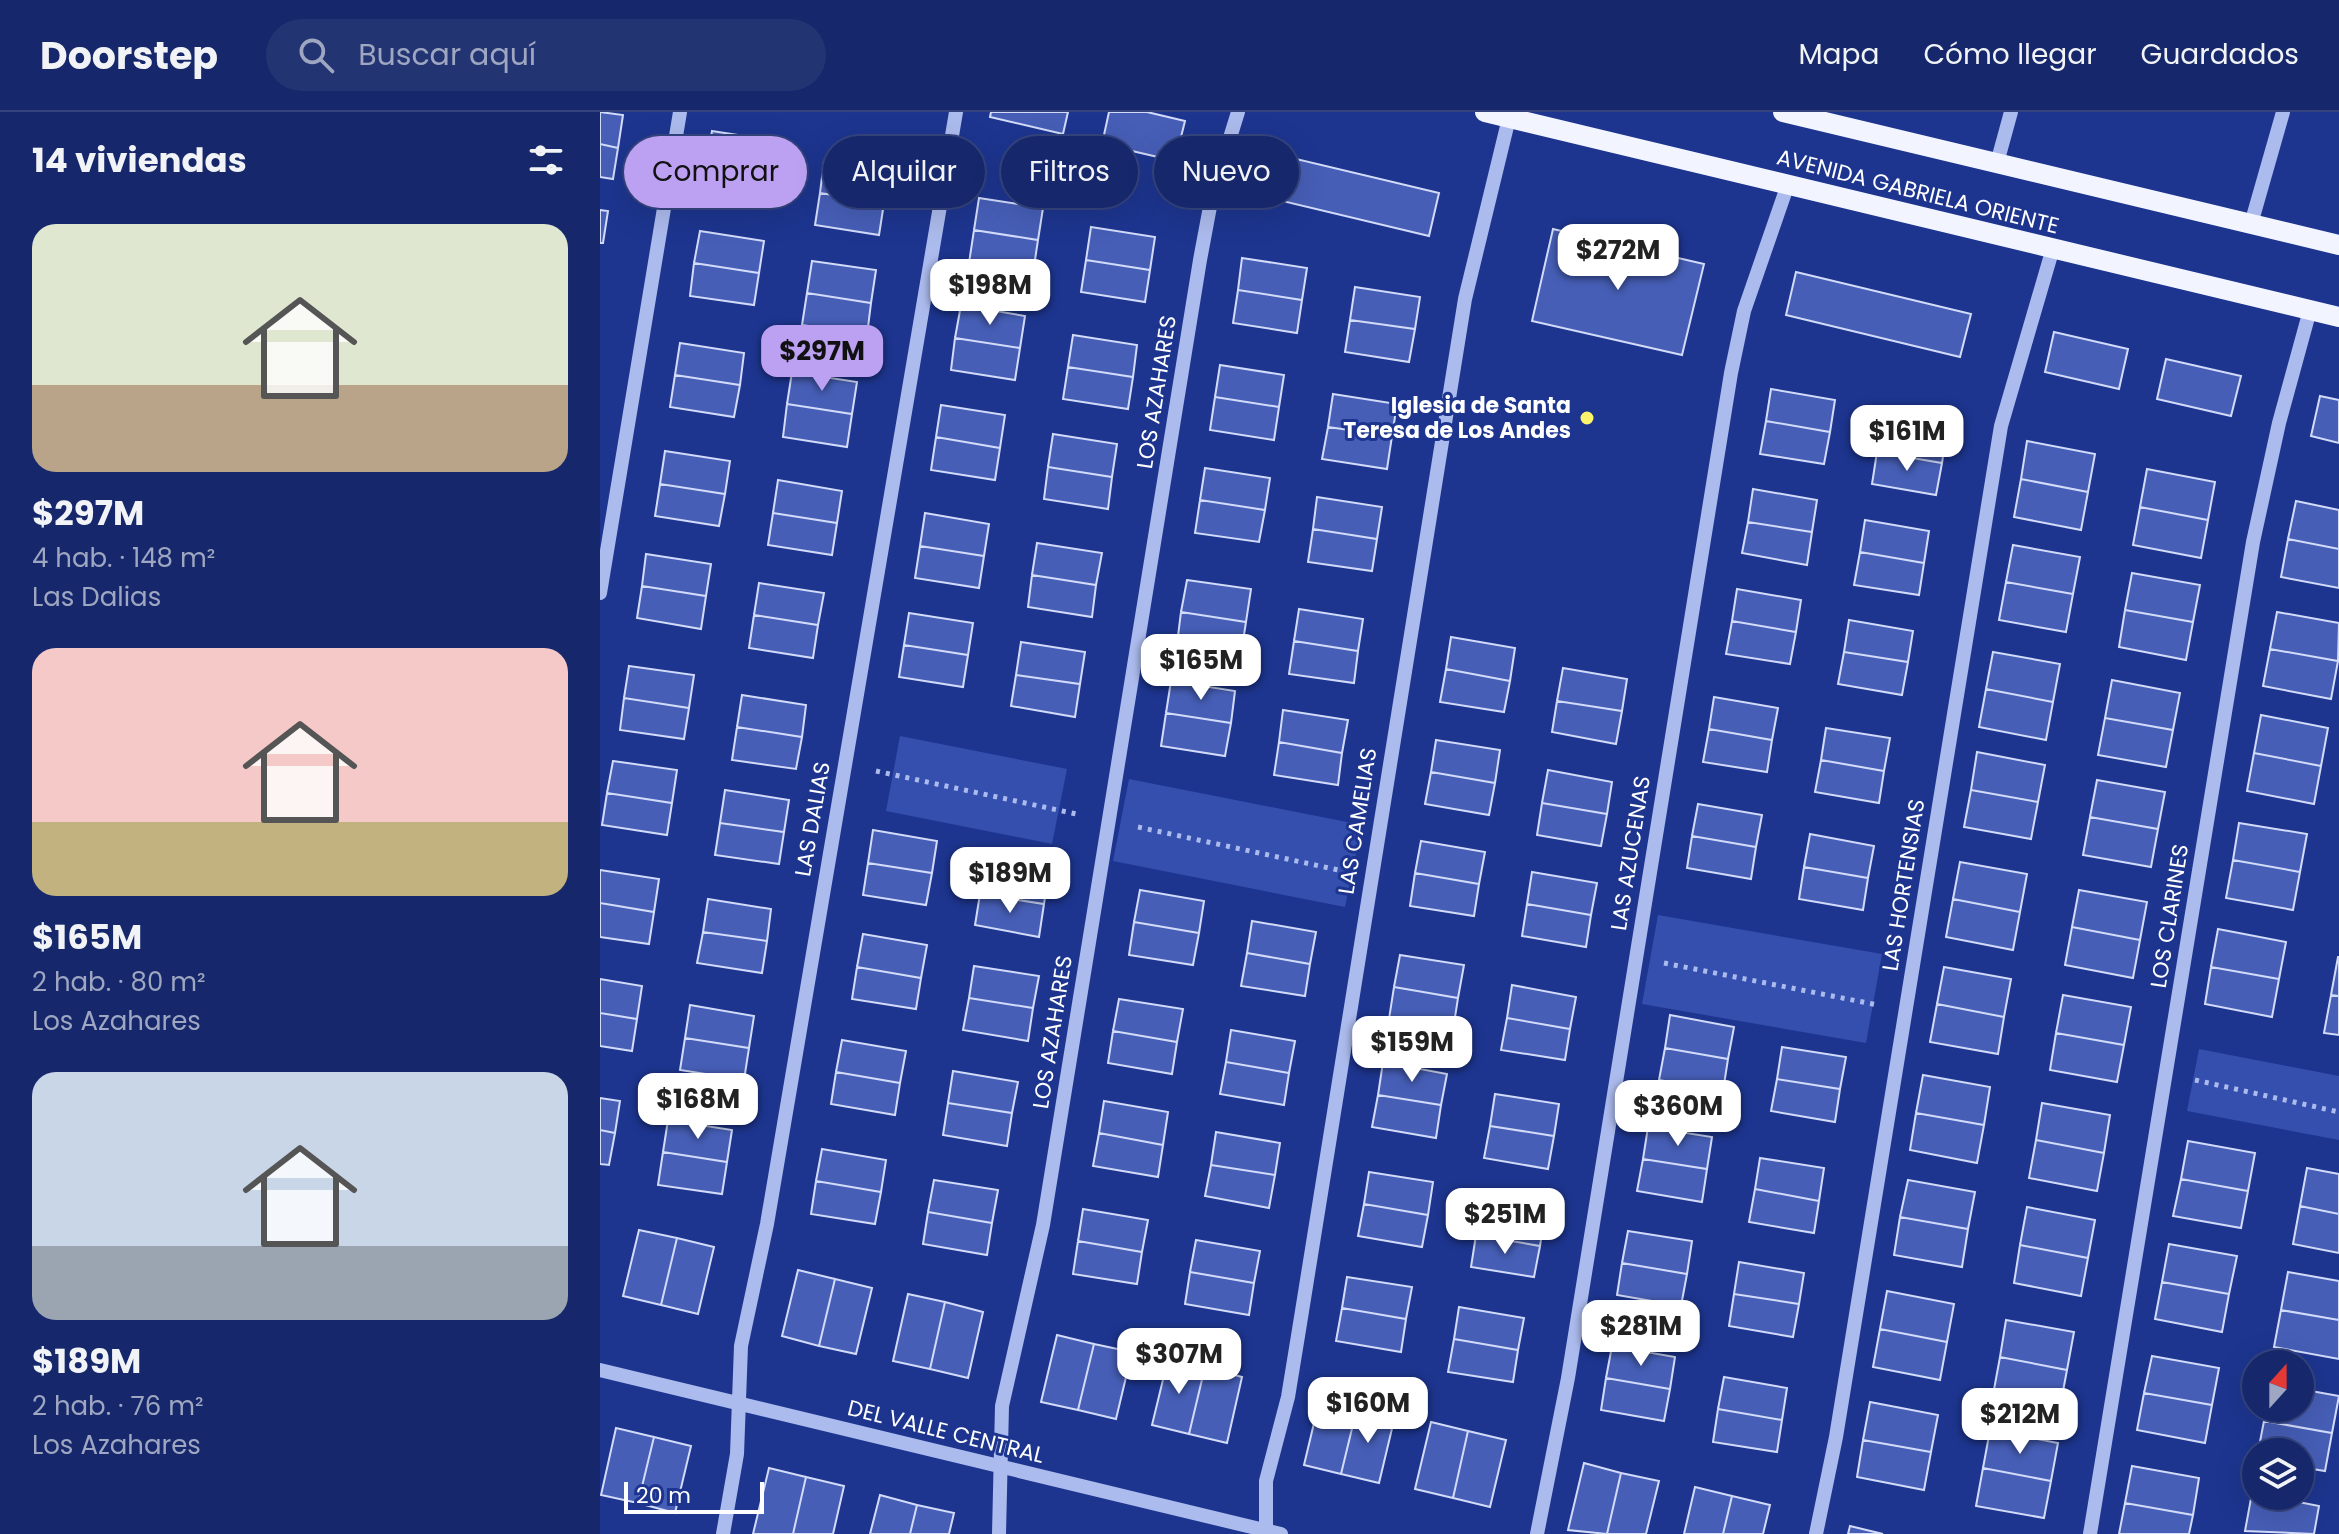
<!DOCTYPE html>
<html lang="es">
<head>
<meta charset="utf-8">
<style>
	body { margin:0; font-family:Poppins,sans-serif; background:#233473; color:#f1f3f6; height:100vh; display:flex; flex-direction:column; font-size:30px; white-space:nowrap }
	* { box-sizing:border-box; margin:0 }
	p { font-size:26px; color:#9ea6c1 }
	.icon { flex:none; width:44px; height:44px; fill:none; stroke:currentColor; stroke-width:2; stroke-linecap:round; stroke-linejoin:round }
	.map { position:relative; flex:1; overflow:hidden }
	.side { display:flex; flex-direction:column; background:#16286b; width:600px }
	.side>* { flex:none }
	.guide { position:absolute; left:24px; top:24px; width:760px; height:72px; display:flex; gap:16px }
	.needle { width:52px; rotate:21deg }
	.buttons { position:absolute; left:1642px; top:1238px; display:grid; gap:16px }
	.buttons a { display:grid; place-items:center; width:72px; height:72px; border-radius:50%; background:#16286b; box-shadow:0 8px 32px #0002,0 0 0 2px #35447e; font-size:40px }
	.scale { position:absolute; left:24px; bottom:20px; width:140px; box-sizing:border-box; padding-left:8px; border:4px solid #fff; border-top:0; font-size:22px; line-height:28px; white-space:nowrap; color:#fff; -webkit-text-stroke:6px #1d358f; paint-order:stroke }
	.price { position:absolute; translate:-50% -68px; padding:0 18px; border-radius:16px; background:#fff; color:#222; font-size:26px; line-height:52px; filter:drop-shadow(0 2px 4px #0008) }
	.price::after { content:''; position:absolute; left:50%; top:48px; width:24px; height:18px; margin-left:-12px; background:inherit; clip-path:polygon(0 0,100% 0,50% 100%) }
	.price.active { background:#bca0f2; color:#111 }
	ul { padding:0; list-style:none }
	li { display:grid; align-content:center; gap:16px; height:424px; padding:0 32px }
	li span { display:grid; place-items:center; height:248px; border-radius:24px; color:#555 }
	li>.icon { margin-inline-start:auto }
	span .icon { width:144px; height:144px; fill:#fffc; stroke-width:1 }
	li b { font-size:34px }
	h2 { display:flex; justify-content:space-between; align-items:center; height:96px; padding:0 32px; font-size:34px }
	.chip { padding:0 28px; border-radius:36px; background:#16286b; box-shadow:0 8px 32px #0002,0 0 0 2px #35447e; font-size:28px; line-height:72px }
	.chip.active { background:#bca0f2; color:#111 }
	header { display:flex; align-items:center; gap:48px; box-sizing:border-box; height:112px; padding:0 40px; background:#16286b; border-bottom:2px solid #35447e }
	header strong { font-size:38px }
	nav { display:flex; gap:44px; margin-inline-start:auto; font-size:28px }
	.search { width:560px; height:72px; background:#233473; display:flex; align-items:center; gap:20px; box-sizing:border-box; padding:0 28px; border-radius:44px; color:#9ea6c1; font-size:30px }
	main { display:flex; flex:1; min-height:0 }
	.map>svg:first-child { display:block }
	.green { fill:#354fae }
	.building { fill:#465eb6; stroke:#d2dbf9; stroke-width:2 }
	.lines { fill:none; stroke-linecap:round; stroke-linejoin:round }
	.path { stroke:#acbbed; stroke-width:5; stroke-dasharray:4 6; stroke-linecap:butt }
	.minor { stroke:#acbbed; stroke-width:14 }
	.major { stroke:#f2f4ff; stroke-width:20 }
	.poi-dot { fill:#fcf46b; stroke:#1d358f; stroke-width:3 }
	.labels { text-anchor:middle; stroke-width:6; stroke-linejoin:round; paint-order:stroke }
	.street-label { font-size:22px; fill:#fff; stroke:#1d358f }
	.poi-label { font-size:22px; font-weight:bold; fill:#fff; stroke:#1d358f; text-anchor:end }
</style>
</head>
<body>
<header>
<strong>Doorstep</strong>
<div class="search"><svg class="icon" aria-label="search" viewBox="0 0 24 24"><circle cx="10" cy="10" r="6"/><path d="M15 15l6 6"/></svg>Buscar aquí</div>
<nav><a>Mapa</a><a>Cómo llegar</a><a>Guardados</a></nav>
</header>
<main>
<section class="side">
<h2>14 viviendas<svg class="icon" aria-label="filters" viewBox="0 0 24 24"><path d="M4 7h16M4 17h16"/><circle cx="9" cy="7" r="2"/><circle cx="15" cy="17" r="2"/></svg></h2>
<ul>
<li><span style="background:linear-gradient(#dfe7d0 65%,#b9a48a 0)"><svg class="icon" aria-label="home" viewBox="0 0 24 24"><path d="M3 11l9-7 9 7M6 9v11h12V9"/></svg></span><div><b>$297M</b><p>4 hab. · 148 m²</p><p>Las Dalias</p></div></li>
<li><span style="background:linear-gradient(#f6c9c9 70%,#c2b280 0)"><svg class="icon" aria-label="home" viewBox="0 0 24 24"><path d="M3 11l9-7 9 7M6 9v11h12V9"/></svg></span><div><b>$165M</b><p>2 hab. · 80 m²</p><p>Los Azahares</p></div></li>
<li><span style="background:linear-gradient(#c9d6e8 70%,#9aa5b1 0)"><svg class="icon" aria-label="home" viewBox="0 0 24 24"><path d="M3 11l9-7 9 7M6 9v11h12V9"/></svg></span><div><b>$189M</b><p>2 hab. · 76 m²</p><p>Los Azahares</p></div></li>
</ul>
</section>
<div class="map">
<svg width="1739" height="1422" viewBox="0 0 1739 1422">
	<rect width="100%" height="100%" fill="#1d358f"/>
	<!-- green -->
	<path class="green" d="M300 624 467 657 452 732 286 699Z
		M529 667 762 713 745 795 513 749Z
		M1058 803 1282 842 1266 931 1042 892Z
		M1599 937 1739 964V1028L1587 999Z"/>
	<!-- building -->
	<path class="building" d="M0 0 23 3 18 36 0 32Z
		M391 0H468L463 22 390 5Z
		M509 0H547L585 9 575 49 502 32Z
		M112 19 176 29 172 61 107 51Z
		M0 32 18 36 13 67 0 65Z
		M663 39 839 81 829 124 653 82Z
		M224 49 289 58 284 91 220 81Z
		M107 51 172 61 167 94 102 84Z
		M220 81 284 91 279 123 215 113Z
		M379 86 443 96 438 128 374 118Z
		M0 98 8 99 3 131H0Z
		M491 115 555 125 550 158 486 148Z
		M953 117 1104 152 1082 243 932 209Z
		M374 118 438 128 433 161 369 151Z
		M100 119 164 129 159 161 94 151Z
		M642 146 707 156 702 188 638 178Z
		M486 148 550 158 545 190 481 180Z
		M212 149 276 158 271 191 207 181Z
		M94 151 159 161 154 193 90 184Z
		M1196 160 1371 202 1360 245 1186 203Z
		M755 175 820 185 815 217 750 208Z
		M638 178 702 188 697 221 633 211Z
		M207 181 271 191 267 223 202 213Z
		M361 193 425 204 420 236 355 226Z
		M750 208 815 217 809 250 745 240Z
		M1454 220 1528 237 1519 277 1445 260Z
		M473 223 537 233 533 265 468 255Z
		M355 226 420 236 415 268 351 258Z
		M80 231 144 241 140 273 75 263Z
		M1566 247 1641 264 1631 304 1557 287Z
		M620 253 684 263 679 295 615 285Z
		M468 255 533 265 528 297 463 287Z
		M192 260 257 270 252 302 187 292Z
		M75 263 140 273 134 305 70 295Z
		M1171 277 1235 288 1230 320 1166 309Z
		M733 282 797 292 792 324 728 315Z
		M1720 284 1739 288V331L1711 324Z
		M615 285 679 295 674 328 610 318Z
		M187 292 252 302 247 335 183 325Z
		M341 293 405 303 400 336 336 325Z
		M1283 308 1347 319 1342 351 1277 340Z
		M1166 309 1230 320 1224 352 1160 342Z
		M728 315 792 324 787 357 722 347Z
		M453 322 517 332 512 365 448 355Z
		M336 325 400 336 395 368 331 358Z
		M1427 329 1495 342 1488 380 1421 367Z
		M65 339 130 349 125 382 60 372Z
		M1277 340 1342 351 1336 383 1272 372Z
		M448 355 512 365 508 397 444 387Z
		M605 356 670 366 665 398 600 388Z
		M1547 357 1615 370 1608 408 1540 395Z
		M1421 367 1488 380 1481 418 1414 405Z
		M178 368 242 379 237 411 173 401Z
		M60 372 125 382 119 414 55 404Z
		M1153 377 1217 388 1212 420 1148 410Z
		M717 385 782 395 777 427 713 417Z
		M600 388 665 398 659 430 595 421Z
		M1696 389 1739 398V437L1688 427Z
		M1540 395 1608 408 1601 446 1533 433Z
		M173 401 237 411 232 443 168 433Z
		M325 401 389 412 384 444 320 434Z
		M1265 408 1329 419 1324 451 1260 440Z
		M1148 410 1212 420 1207 453 1142 441Z
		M713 417 777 427 772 459 708 450Z
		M1688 427 1739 437V476L1681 465Z
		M437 431 502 441 496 473 432 463Z
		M1413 433 1480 445 1473 482 1406 470Z
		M320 434 384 444 379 476 315 466Z
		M1260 440 1324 451 1319 483 1254 473Z
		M46 442 111 452 106 484 42 474Z
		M1532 461 1600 473 1593 510 1525 498Z
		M432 463 496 473 492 505 428 495Z
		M587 468 651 477 646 510 581 500Z
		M1406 470 1473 482 1466 520 1399 508Z
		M159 471 224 481 218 513 154 503Z
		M42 474 106 484 101 517 37 506Z
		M1137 477 1201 488 1196 520 1132 509Z
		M699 497 763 507 758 539 694 529Z
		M1525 498 1593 510 1586 548 1519 535Z
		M581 500 646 510 641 542 577 532Z
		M1677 500 1739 511 1738 549 1670 537Z
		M309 501 373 511 368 543 304 533Z
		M154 503 218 513 213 546 149 536Z
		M1249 508 1313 519 1308 550 1244 540Z
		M1132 509 1196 520 1190 552 1126 542Z
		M851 525 915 536 910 569 846 557Z
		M694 529 758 539 754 571 689 562Z
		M421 530 485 540 480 572 416 563Z
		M304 533 368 543 363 575 299 565Z
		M1670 537 1738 549 1731 587 1663 574Z
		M1244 540 1308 550 1302 583 1238 572Z
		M1393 540 1460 552 1453 590 1386 577Z
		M29 554 94 563 89 596 24 586Z
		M963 556 1027 567 1022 599 957 589Z
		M846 557 910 569 904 600 840 590Z
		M416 563 480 572 475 605 411 594Z
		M1512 568 1580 581 1573 618 1505 606Z
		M571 569 635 579 631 611 566 601Z
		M1386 577 1453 590 1446 628 1379 615Z
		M142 583 206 593 202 625 137 615Z
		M1114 585 1178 596 1172 628 1109 617Z
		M24 586 89 596 84 627 20 618Z
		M957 589 1022 599 1016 632 952 620Z
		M683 598 748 608 742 641 679 630Z
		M566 601 631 611 625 644 561 634Z
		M1661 603 1728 616 1721 654 1654 641Z
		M1505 606 1573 618 1566 655 1498 643Z
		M137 615 202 625 196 657 132 648Z
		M1226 616 1290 626 1284 659 1221 648Z
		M1109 617 1172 628 1167 660 1103 650Z
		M836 628 900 638 895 671 831 660Z
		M679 630 742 641 738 673 674 663Z
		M1377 640 1445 653 1438 690 1371 678Z
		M1654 641 1721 654 1714 692 1647 679Z
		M1221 648 1284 659 1279 691 1215 680Z
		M13 649 77 658 72 691 7 681Z
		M948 658 1012 670 1007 702 942 691Z
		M831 660 895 671 889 703 825 692Z
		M1497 668 1565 680 1558 717 1490 705Z
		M125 678 189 688 184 720 120 711Z
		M1371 678 1438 690 1431 727 1364 715Z
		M7 681 72 691 67 723 2 713Z
		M942 691 1007 702 1001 734 937 723Z
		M1098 692 1162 703 1156 735 1092 724Z
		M1490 705 1558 717 1551 755 1483 743Z
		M120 711 184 720 179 752 115 743Z
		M1639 711 1707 722 1700 760 1633 748Z
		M273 718 337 729 332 761 268 751Z
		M1210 722 1274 734 1268 766 1204 755Z
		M1092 724 1156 735 1151 767 1087 756Z
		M821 729 885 740 879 772 815 761Z
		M1633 748 1700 760 1693 798 1626 786Z
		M385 749 449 760 444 792 380 782Z
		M1360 750 1427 762 1420 800 1353 787Z
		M268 751 332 761 326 793 263 783Z
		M1204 755 1268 766 1263 798 1199 787Z
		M0 758 59 767 54 800 0 791Z
		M932 760 997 771 991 803 927 792Z
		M815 761 879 772 874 804 810 794Z
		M540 778 604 789 599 821 534 810Z
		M1479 778 1547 790 1540 828 1472 815Z
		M380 782 444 792 439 825 375 813Z
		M108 787 171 797 167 829 103 820Z
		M1353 787 1420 800 1413 838 1346 825Z
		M0 791 54 800 49 832 0 825Z
		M927 792 991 803 986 835 922 824Z
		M652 809 716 820 710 852 647 841Z
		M534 810 599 821 593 853 529 843Z
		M1472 815 1540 828 1533 866 1465 853Z
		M1618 817 1686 830 1679 867 1611 855Z
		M103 820 167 829 162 861 97 851Z
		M263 822 327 833 321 866 257 855Z
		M647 841 710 852 705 884 641 874Z
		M800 843 864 853 858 886 794 875Z
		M1738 845H1739V884L1731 883Z
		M374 854 439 864 433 896 369 886Z
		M257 855 321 866 316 897 252 887Z
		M1344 855 1411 867 1404 905 1337 892Z
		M1611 855 1679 867 1672 905 1605 892Z
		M0 867 42 874 37 907 0 901Z
		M912 873 976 885 970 917 907 906Z
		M794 875 858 886 853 918 789 907Z
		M1463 883 1531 895 1524 933 1456 921Z
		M1731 883 1739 884V923L1724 921Z
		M369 886 433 896 428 929 363 918Z
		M519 887 583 897 577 930 513 919Z
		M1337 892 1404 905 1398 942 1330 930Z
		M90 893 154 904 149 936 85 926Z
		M0 901 37 907 32 939 0 934Z
		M1070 903 1134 915 1128 947 1065 936Z
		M907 906 970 917 965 948 901 938Z
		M631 918 695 929 689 961 626 950Z
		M513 919 577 930 572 962 508 951Z
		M1456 921 1524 933 1517 970 1450 958Z
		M85 926 149 936 144 968 80 958Z
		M242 928 306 939 300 971 236 960Z
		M1182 935 1246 945 1240 977 1177 967Z
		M1065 936 1128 947 1123 979 1059 968Z
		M626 950 689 961 684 993 620 982Z
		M783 950 847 962 841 993 778 983Z
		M353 959 418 970 412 1001 348 991Z
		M236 960 300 971 295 1003 231 992Z
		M1323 963 1390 975 1384 1013 1316 1001Z
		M1177 967 1240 977 1235 1010 1171 999Z
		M895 982 959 992 954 1024 890 1014Z
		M778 983 841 993 836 1026 772 1015Z
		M0 986 20 989 15 1021 0 1018Z
		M504 989 568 1000 563 1033 499 1021Z
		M348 991 412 1001 407 1034 343 1023Z
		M1442 991 1510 1003 1504 1041 1436 1028Z
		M1316 1001 1384 1013 1377 1051 1310 1038Z
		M68 1008 132 1018 127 1050 63 1040Z
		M890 1014 954 1024 948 1057 884 1046Z
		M1048 1015 1112 1025 1107 1057 1043 1047Z
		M0 1018 15 1021 9 1053 0 1052Z
		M616 1020 680 1031 675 1063 611 1053Z
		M499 1021 563 1033 558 1065 493 1054Z
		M1436 1028 1504 1041 1497 1079 1429 1066Z
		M1588 1029 1655 1041 1648 1079 1581 1067Z
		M222 1037 286 1048 281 1080 216 1069Z
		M63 1040 127 1050 122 1082 58 1073Z
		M1160 1046 1224 1056 1219 1089 1155 1077Z
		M1043 1047 1107 1057 1102 1090 1037 1079Z
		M611 1053 675 1063 669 1096 605 1084Z
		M1707 1056 1739 1062V1102L1700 1094Z
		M769 1060 833 1070 828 1103 764 1092Z
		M1581 1067 1648 1079 1641 1116 1573 1104Z
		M334 1068 398 1078 392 1111 328 1100Z
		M1308 1068 1375 1080 1368 1117 1300 1105Z
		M216 1069 281 1080 275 1112 211 1102Z
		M1155 1077 1219 1089 1214 1121 1149 1110Z
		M881 1090 945 1102 940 1134 876 1123Z
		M764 1092 828 1103 822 1135 758 1124Z
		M1700 1094 1739 1102V1141L1693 1132Z
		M1427 1095 1495 1108 1488 1146 1420 1133Z
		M483 1097 548 1108 542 1140 478 1129Z
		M328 1100 392 1111 387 1143 323 1132Z
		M1300 1105 1368 1117 1362 1155 1294 1143Z
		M39 1118 77 1126 61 1193 23 1184Z
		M1028 1119 1092 1129 1087 1162 1022 1151Z
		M876 1123 940 1134 934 1165 871 1155Z
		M77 1126 114 1135 98 1202 61 1193Z
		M596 1128 660 1139 654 1171 590 1160Z
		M478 1129 542 1140 537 1172 473 1162Z
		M1569 1132 1637 1144 1629 1182 1562 1170Z
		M1420 1133 1488 1146 1481 1184 1414 1171Z
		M1139 1150 1204 1161 1199 1192 1134 1182Z
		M1022 1151 1087 1162 1081 1194 1017 1183Z
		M198 1158 235 1167 219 1234 182 1224Z
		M590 1160 654 1171 649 1203 585 1192Z
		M1688 1160 1739 1169V1208L1681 1198Z
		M747 1165 812 1175 806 1207 742 1196Z
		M235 1167 272 1176 256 1242 219 1234Z
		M1562 1170 1629 1182 1622 1220 1555 1207Z
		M1287 1179 1354 1192 1347 1230 1280 1217Z
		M308 1182 345 1190 330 1257 293 1249Z
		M1134 1182 1199 1192 1193 1225 1129 1214Z
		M345 1190 383 1200 368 1266 330 1257Z
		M859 1195 924 1206 918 1238 854 1227Z
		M742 1196 806 1207 801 1240 736 1229Z
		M1681 1198 1739 1208V1247L1674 1235Z
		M1406 1208 1474 1220 1467 1258 1400 1245Z
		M1280 1217 1347 1230 1340 1268 1273 1255Z
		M457 1223 494 1232 478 1298 441 1290Z
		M854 1227 918 1238 913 1270 848 1260Z
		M494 1232 532 1240 516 1307 478 1298Z
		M1012 1234 1075 1245 1070 1277 1006 1266Z
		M1552 1244 1619 1256 1612 1293 1544 1281Z
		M1400 1245 1467 1258 1460 1295 1393 1283Z
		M568 1247 605 1255 589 1322 552 1313Z
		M605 1255 642 1265 627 1331 589 1322Z
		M1124 1265 1187 1276 1182 1308 1118 1297Z
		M1006 1266 1070 1277 1064 1309 1001 1298Z
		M1700 1277 1739 1284 1732 1321 1664 1309 1666 1296H1700Z
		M1544 1281 1612 1293 1605 1331 1537 1318Z
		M720 1286 757 1296 741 1362 704 1353Z
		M1270 1290 1338 1303 1331 1340 1263 1328Z
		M757 1296 795 1304 779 1371 741 1362Z
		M1118 1297 1182 1308 1177 1340 1113 1330Z
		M1664 1309 1732 1321 1725 1359 1700 1355V1340H1658Z
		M831 1310 868 1319 853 1386 815 1377Z
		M16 1316 54 1325 38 1391 1 1383Z
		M1390 1318 1458 1331 1451 1369 1383 1356Z
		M868 1319 906 1328 890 1395 853 1386Z
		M54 1325 91 1334 75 1401 38 1391Z
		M1263 1328 1331 1340 1324 1378 1257 1365Z
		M984 1351 1021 1361 1007 1422 968 1418Z
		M1532 1354 1599 1366 1593 1403 1525 1391Z
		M169 1356 206 1365 193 1422H153Z
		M1383 1356 1451 1369 1444 1406 1376 1394Z
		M1021 1361 1059 1369 1046 1422H1007Z
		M206 1365 244 1374 233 1422H193Z
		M1095 1375 1132 1384 1123 1422H1084Z
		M1652 1381 1719 1394 1714 1422 1645 1419Z
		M280 1383 317 1393 310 1422H270Z
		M1132 1384 1170 1393 1163 1422H1123Z
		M1525 1391 1593 1403 1589 1422H1519Z
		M317 1393 354 1401 349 1422H310Z
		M1250 1414 1283 1422H1248Z"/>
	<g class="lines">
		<!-- path -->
		<path class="path" d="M276 659 481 703
			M538 715 743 759
			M1064 851 1278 893
			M1595 968 1739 1000"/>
		<!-- minor -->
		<path class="minor" d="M1397 51 1411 0
			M1651 112 1683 0
			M0 481 80 0
			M0 1258 681 1422
			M123 1422 137 1342 141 1234 167 1112 356 0
			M399 1422 402 1294 443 1113 600 148 612 84 638 0
			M666 1422V1369L688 1285 698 1224 865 187 909 6
			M937 1422 968 1266 1131 261 1144 199 1188 72
			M1216 1422 1236 1325 1401 314 1453 136
			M1490 1422 1653 430 1679 311 1710 198"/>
		<!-- major -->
		<path class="major" d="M885 0 1739 205
			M1183 0 1739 133"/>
	</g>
	<!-- markers -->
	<circle class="poi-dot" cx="987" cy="306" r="8"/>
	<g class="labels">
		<!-- street labels -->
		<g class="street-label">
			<text transform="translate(1318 79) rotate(14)" y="8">AVENIDA GABRIELA ORIENTE</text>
			<text transform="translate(556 280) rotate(-81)" y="8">LOS AZAHARES</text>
			<text transform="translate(212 707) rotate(-80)" y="8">LAS DALIAS</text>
			<text transform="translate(757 709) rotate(-81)" y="8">LAS CAMELIAS</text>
			<text transform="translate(1030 741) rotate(-81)" y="8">LAS AZUCENAS</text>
			<text transform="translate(1303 773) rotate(-81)" y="8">LAS HORTENSIAS</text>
			<text transform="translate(1569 804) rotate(-81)" y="8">LOS CLARINES</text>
			<text transform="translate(452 920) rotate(-81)" y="8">LOS AZAHARES</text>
			<text transform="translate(346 1319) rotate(14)" y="8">DEL VALLE CENTRAL</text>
		</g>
		<!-- poi labels -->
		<g class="poi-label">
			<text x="971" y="301">Iglesia de Santa<tspan x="971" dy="25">Teresa de Los Andes</tspan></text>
		</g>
	</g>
</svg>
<div class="buttons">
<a><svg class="needle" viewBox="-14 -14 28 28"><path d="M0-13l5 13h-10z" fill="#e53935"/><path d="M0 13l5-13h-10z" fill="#9ea6c1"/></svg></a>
<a><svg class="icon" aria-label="layers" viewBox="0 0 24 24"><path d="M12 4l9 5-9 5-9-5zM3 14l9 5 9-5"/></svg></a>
</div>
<div class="scale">20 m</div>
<b class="price" style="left:1018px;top:180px">$272M</b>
<b class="price" style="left:390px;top:215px">$198M</b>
<b class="price active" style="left:222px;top:281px">$297M</b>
<b class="price" style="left:1307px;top:361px">$161M</b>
<b class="price" style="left:601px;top:590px">$165M</b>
<b class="price" style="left:410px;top:803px">$189M</b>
<b class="price" style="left:812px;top:972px">$159M</b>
<b class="price" style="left:98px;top:1029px">$168M</b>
<b class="price" style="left:1078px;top:1036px">$360M</b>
<b class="price" style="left:905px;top:1144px">$251M</b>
<b class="price" style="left:1041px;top:1256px">$281M</b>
<b class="price" style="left:579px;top:1284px">$307M</b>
<b class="price" style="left:768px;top:1333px">$160M</b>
<b class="price" style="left:1420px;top:1344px">$212M</b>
<div class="guide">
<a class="chip active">Comprar</a>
<a class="chip">Alquilar</a>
<a class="chip">Filtros</a>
<a class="chip">Nuevo</a>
</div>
</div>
</main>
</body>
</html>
